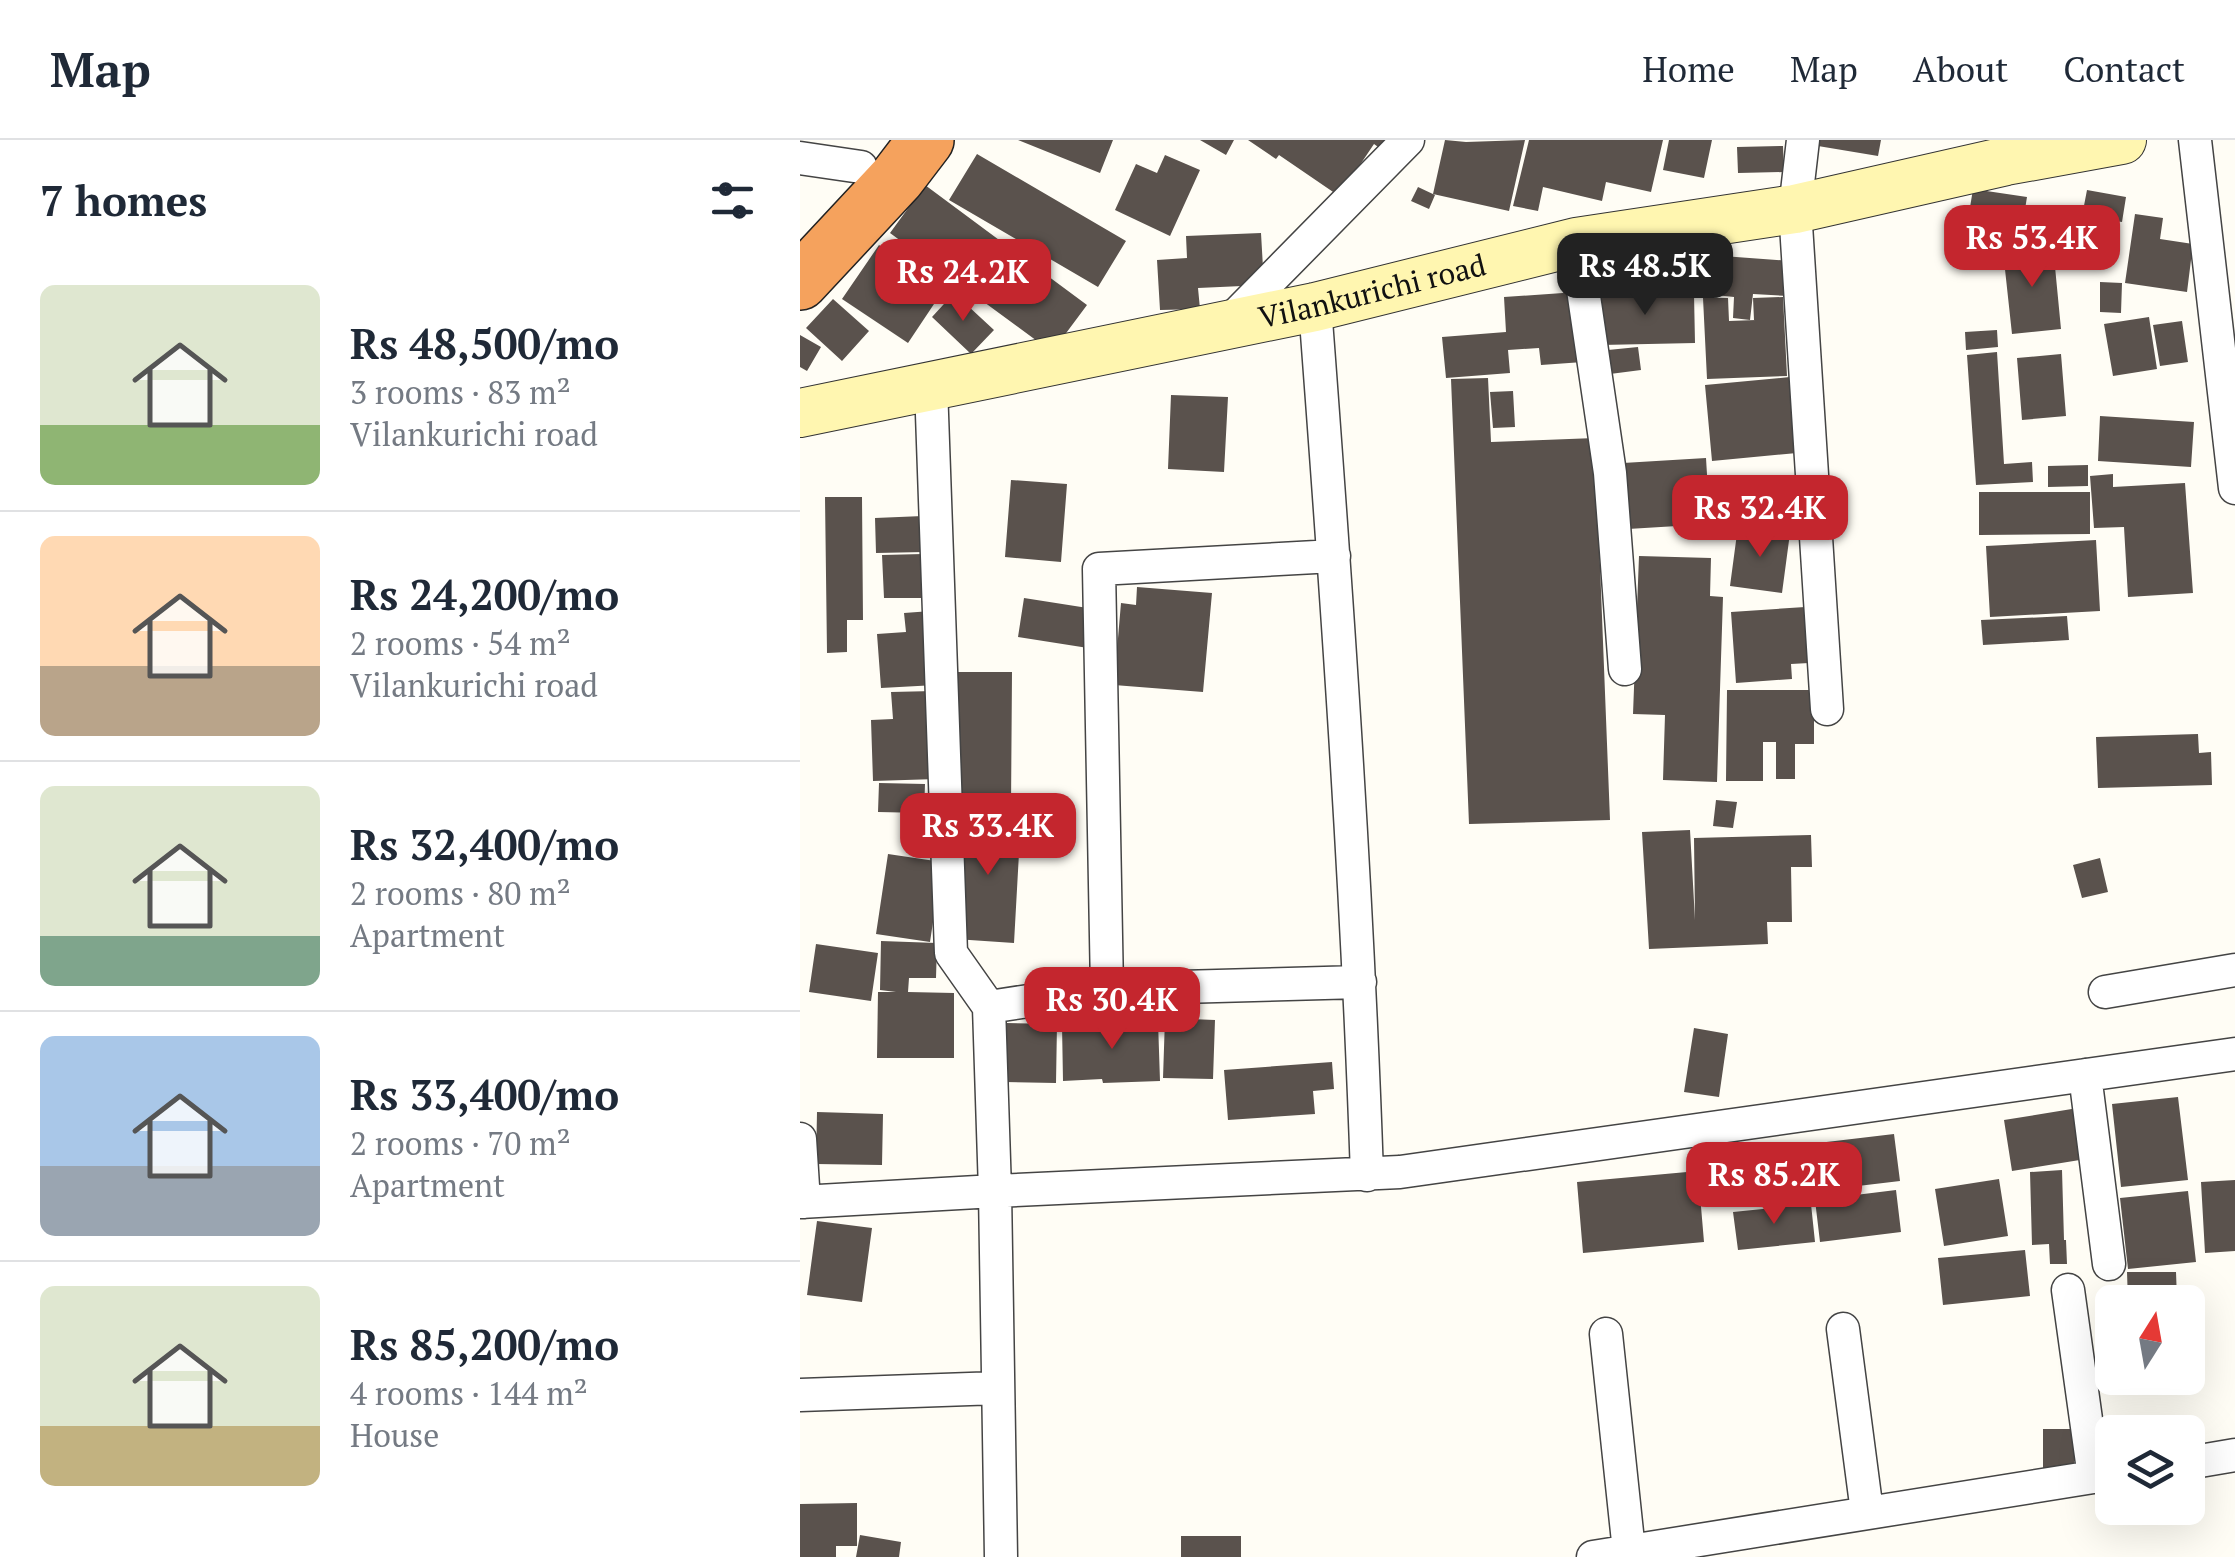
<!DOCTYPE html>
<html lang="en">
<head>
<meta charset="utf-8">
<style>
	body { margin:0; font-family:"PT Serif",serif; background:#f6f6f7; color:#1f2937; height:100vh; display:flex; flex-direction:column; font-size:38px; white-space:nowrap }
	* { box-sizing:border-box; margin:0 }
	p { font-size:32px; color:#747a83 }
	.icon { flex:none; width:55px; height:55px; fill:none; stroke:currentColor; stroke-width:2; stroke-linecap:round; stroke-linejoin:round }
	.map { position:relative; flex:1; overflow:hidden }
	.details { display:flex; flex-direction:column; background:#fff; width:800px }
	.details>* { flex:none }
	.needle { width:65px; rotate:11deg }
	.tools { position:absolute; left:1295px; top:1145px; display:grid; gap:20px }
	.tools a { display:grid; place-items:center; width:110px; height:110px; border-radius:15px; background:#fff; box-shadow:0 10px 40px #0002; font-size:50px }
	.price { position:absolute; translate:-50% -85px; padding:0 22px; border-radius:20px; background:#c4262e; color:#fff; font-size:32px; line-height:65px; filter:drop-shadow(0 2px 5px #0008) }
	.price::after { content:''; position:absolute; left:50%; top:60px; width:30px; height:22px; margin-left:-15px; background:inherit; clip-path:polygon(0 0,100% 0,50% 100%) }
	.price.on { background:#222; color:#fff }
	ul { padding:0; list-style:none }
	li { display:flex; align-items:center; gap:30px; height:250px; padding:0 40px }
	li+li { border-top:2px solid #e0e1e3 }
	li span { display:grid; place-items:center; flex:none; width:280px; height:200px; border-radius:15px; color:#555 }
	li>.icon { margin-inline-start:auto }
	span .icon { width:120px; height:120px; fill:#fffc; stroke-width:1 }
	li b { font-size:42px }
	h2 { display:flex; justify-content:space-between; align-items:center; height:120px; padding:0 40px; font-size:42px }
	header { display:flex; align-items:center; gap:60px; box-sizing:border-box; height:140px; padding:0 50px; background:#fff; border-bottom:2px solid #e0e1e3 }
	header strong { font-size:48px }
	nav { display:flex; gap:55px; margin-inline-start:auto; font-size:35px }
	main { display:flex; flex:1; min-height:0 }
	.map>svg:first-child { display:block }
	.building { fill:#5a524d }
	.lines { fill:none; stroke-linecap:round; stroke-linejoin:round }
	.street-casing { stroke:#444; stroke-width:35 }
	.secondary-casing { stroke:#333; stroke-width:50 }
	.highway-casing { stroke:#222; stroke-width:58 }
	.street { stroke:#fff; stroke-width:32 }
	.secondary { stroke:#fff6b0; stroke-width:48 }
	.highway { stroke:#f5a25d; stroke-width:55 }
	.labels { text-anchor:middle; stroke-width:10; stroke-linejoin:round; paint-order:stroke }
	.street-label { font-size:30px; fill:#111; stroke:#fff }
</style>
</head>
<body>
<header>
<strong>Map</strong>
<nav><a>Home</a><a>Map</a><a>About</a><a>Contact</a></nav>
</header>
<main>
<section class="details">
<h2>7 homes<svg class="icon" aria-label="filters" viewBox="0 0 24 24"><path d="M4 7h16M4 17h16"/><circle cx="9" cy="7" r="2"/><circle cx="15" cy="17" r="2"/></svg></h2>
<ul>
<li><span style="background:linear-gradient(#dfe7d0 70%,#8fb573 0)"><svg class="icon" aria-label="home" viewBox="0 0 24 24"><path d="M3 11l9-7 9 7M6 9v11h12V9"/></svg></span><div><b>Rs 48,500/mo</b><p>3 rooms · 83 m²</p><p>Vilankurichi road</p></div></li>
<li><span style="background:linear-gradient(#ffd9b3 65%,#b9a48a 0)"><svg class="icon" aria-label="home" viewBox="0 0 24 24"><path d="M3 11l9-7 9 7M6 9v11h12V9"/></svg></span><div><b>Rs 24,200/mo</b><p>2 rooms · 54 m²</p><p>Vilankurichi road</p></div></li>
<li><span style="background:linear-gradient(#dfe7d0 75%,#7fa58c 0)"><svg class="icon" aria-label="home" viewBox="0 0 24 24"><path d="M3 11l9-7 9 7M6 9v11h12V9"/></svg></span><div><b>Rs 32,400/mo</b><p>2 rooms · 80 m²</p><p>Apartment</p></div></li>
<li><span style="background:linear-gradient(#a9c7e8 65%,#9aa5b1 0)"><svg class="icon" aria-label="home" viewBox="0 0 24 24"><path d="M3 11l9-7 9 7M6 9v11h12V9"/></svg></span><div><b>Rs 33,400/mo</b><p>2 rooms · 70 m²</p><p>Apartment</p></div></li>
<li><span style="background:linear-gradient(#dfe7d0 70%,#c2b280 0)"><svg class="icon" aria-label="home" viewBox="0 0 24 24"><path d="M3 11l9-7 9 7M6 9v11h12V9"/></svg></span><div><b>Rs 85,200/mo</b><p>4 rooms · 144 m²</p><p>House</p></div></li>
</ul>
</section>
<div class="map">
<svg width="1435" height="1417" viewBox="0 0 1435 1417">
	<rect width="100%" height="100%" fill="#fffdf5"/>
	<!-- building -->
	<path class="building" d="M218 0H313L300 33Z
		M400 0H434L426 15Z
		M448 0H587L581 9 574 4 539 56 479 15 476 19Z
		M645 0 666 2 725 0 709 71 633 54Z
		M729 0H863L851 52 806 42 802 61 743 47 738 71 713 66Z
		M869 0H912L904 38 863 30Z
		M1013 0H1081L1078 16 1012 5Z
		M983 6 984 32 938 33 937 7Z
		M177 14 326 101 298 147 149 60Z
		M365 15 400 30 370 96 315 70 336 24 357 33Z
		M125 45 287 165 252 212 90 93Z
		M618 47 635 55 629 69 611 61Z
		M1173 49 1227 57 1221 94 1167 86Z
		M1287 50 1326 57 1322 82 1282 76Z
		M1335 74 1363 78 1360 99 1393 104 1387 152 1325 143Z
		M461 93 464 145 398 148 400 169 360 170 357 120 387 118 386 96Z
		M79 105 144 149 108 203 42 159Z
		M1253 106 1261 189 1212 194 1203 111Z
		M909 115 991 121 988 156 953 154 950 180 933 178 934 157 906 154Z
		M1300 142 1322 143 1321 173 1300 172Z
		M800 144H827V155L894 154 895 203 801 205Z
		M777 152 783 222 741 225 739 208 708 210 710 233 646 238 642 197 706 192 704 157Z
		M154 153 194 190 171 214 132 177Z
		M983 157 987 236 907 239 903 158H928L929 181 956 180H954L953 158Z
		M33 159 69 191 42 221 6 188Z
		M1349 177 1357 229 1313 236 1304 184Z
		M1382 181 1388 222 1360 226 1353 185Z
		M1197 190 1198 207 1166 210 1165 192Z
		M0 195 21 207 7 231 0 227Z
		M838 207 841 230 810 234 808 210Z
		M1197 212 1204 324 1232 322 1233 342 1176 345 1167 215Z
		M1261 214 1266 276 1222 280 1217 218Z
		M990 237 997 313 912 321 905 245Z
		M688 238 691 302 795 298 810 680 669 684 651 239Z
		M713 251 715 287 693 288 690 252Z
		M371 255 428 257 424 332 368 329Z
		M1300 276 1394 282 1391 327 1298 321Z
		M906 318 910 384 828 389 823 323Z
		M1288 325V346L1248 347V326Z
		M1313 334V347L1385 343 1393 453 1328 457 1324 387 1294 388 1290 336Z
		M211 340 267 344 261 422 205 417Z
		M1179 352H1290V394L1179 395Z
		M25 357H62L63 480H47V512L27 513Z
		M123 376 124 412 76 413 75 378Z
		M938 386 990 393 982 453 930 446Z
		M1296 400 1300 471 1190 477 1186 406Z
		M123 414 125 458H84L82 415Z
		M839 416 911 418 910 456 923 457 917 642 863 640 865 575 833 574Z
		M337 447 412 453 403 552 314 545 321 463 336 465Z
		M224 458 294 469 288 508 218 497Z
		M1005 467 1009 523 991 524 992 539 936 543 931 472Z
		M131 471 136 545 81 548 77 494 106 492 104 473Z
		M1267 476 1269 500 1183 505 1181 480Z
		M158 532H212L211 668H157Z
		M927 550H1014V604H995V639H976V602H963V641H926Z
		M134 551 137 639 73 641 71 580 93 579 91 552Z
		M1398 594 1399 613 1411 612 1412 645 1298 648 1296 597Z
		M79 643 125 644 124 673 78 672Z
		M916 660 937 662 933 688 913 686Z
		M163 674 221 677 214 803 155 799Z
		M890 690 895 780 894 698 1011 695 1012 727H991L992 782H967L968 804 849 809 842 692Z
		M88 714 142 722 130 802 76 794Z
		M1300 718 1308 752 1282 758 1273 725Z
		M81 801 137 803 136 838H109L108 852 154 853V918H77L78 852H96L80 850Z
		M16 804 78 813 71 861 9 852Z
		M365 878 415 880 413 939 363 938Z
		M358 881 360 941 303 943 302 939 263 941 262 885Z
		M206 883 257 884 256 943 204 942Z
		M894 888 928 894 919 957 884 952Z
		M532 922 534 949 513 951 515 974 428 980 424 930Z
		M1378 957 1388 1040 1321 1047 1312 964Z
		M1284 967 1292 1018 1212 1031 1204 980Z
		M17 972 83 974 82 1025 16 1024Z
		M1094 994 1100 1041 941 1060 935 1013Z
		M1262 1030 1264 1100H1266L1267 1124H1250L1249 1104 1232 1105 1230 1032Z
		M898 1031 904 1102 783 1113 777 1042Z
		M1199 1039 1208 1096 1144 1106 1135 1049Z
		M1435 1040V1111L1405 1113 1401 1042Z
		M1096 1050 1101 1092 1020 1102 1015 1060Z
		M1388 1051 1396 1122 1328 1129 1320 1058Z
		M1011 1064 1015 1102 938 1110 933 1072Z
		M17 1081 72 1088 62 1162 7 1155Z
		M1225 1110 1230 1156 1143 1165 1138 1118Z
		M1327 1132H1376L1377 1159H1387V1162H1328Z
		M1243 1289H1274V1328H1243Z
		M57 1363V1406H36V1417H0V1364Z
		M60 1395 101 1402 99 1417H56Z
		M381 1396H441V1417H381Z"/>
	<g class="lines">
		<defs>
			<path id="street" d="M1003 0 995 69 1027 569
				M1395 0 1435 348
				M0 18 61 27
				M776 102 810 333 825 529
				M515 167C537 456 557 745 567 1035
				M426 185 608 0
				M131 246 151 813 189 867
				M560 842 307 849 189 867 195 1051 600 1032 1435 914
				M307 849 299 429 534 416
				M1305 852 1435 830
				M1285 935 1309 1124
				M0 999 4 1062
				M0 1062 195 1051 201 1417
				M1268 1150 1294 1337
				M1043 1189 1067 1372
				M806 1194 829 1411
				M0 1255 198 1248
				M1388 1323 1435 1315
				M793 1417 1312 1334"/>
			<g id="secondary">
				<path id="s1" d="M0 273 515 167 776 102 995 69 1206 21 1322 0"/>
			</g>
			<path id="highway" d="M0 142 97 38 126 0"/>
		</defs>
		<!-- street casing -->
		<use href="#street" class="street-casing"/>
		<!-- secondary casing -->
		<use href="#secondary" class="secondary-casing"/>
		<!-- highway casing -->
		<use href="#highway" class="highway-casing"/>
		<!-- street -->
		<use href="#street" class="street"/>
		<!-- secondary -->
		<use href="#secondary" class="secondary"/>
		<!-- highway -->
		<use href="#highway" class="highway"/>
	</g>
	<g class="labels">
		<!-- street labels -->
		<g class="street-label">
			<text dy="10" stroke="none"><textPath href="#s1" startOffset="585">Vilankurichi road</textPath></text>
		</g>
	</g>
</svg>
<div class="tools">
<a><svg class="needle" viewBox="-14 -14 28 28"><path d="M0-13l5 13h-10z" fill="#e53935"/><path d="M0 13l5-13h-10z" fill="#747a83"/></svg></a>
<a><svg class="icon" aria-label="layers" viewBox="0 0 24 24"><path d="M12 4l9 5-9 5-9-5zM3 14l9 5 9-5"/></svg></a>
</div>
<b class="price" style="left:1232px;top:150px">Rs 53.4K</b>
<b class="price on" style="left:845px;top:178px">Rs 48.5K</b>
<b class="price" style="left:163px;top:184px">Rs 24.2K</b>
<b class="price" style="left:960px;top:420px">Rs 32.4K</b>
<b class="price" style="left:188px;top:738px">Rs 33.4K</b>
<b class="price" style="left:312px;top:912px">Rs 30.4K</b>
<b class="price" style="left:974px;top:1087px">Rs 85.2K</b>
</div>
</main>
</body>
</html>
